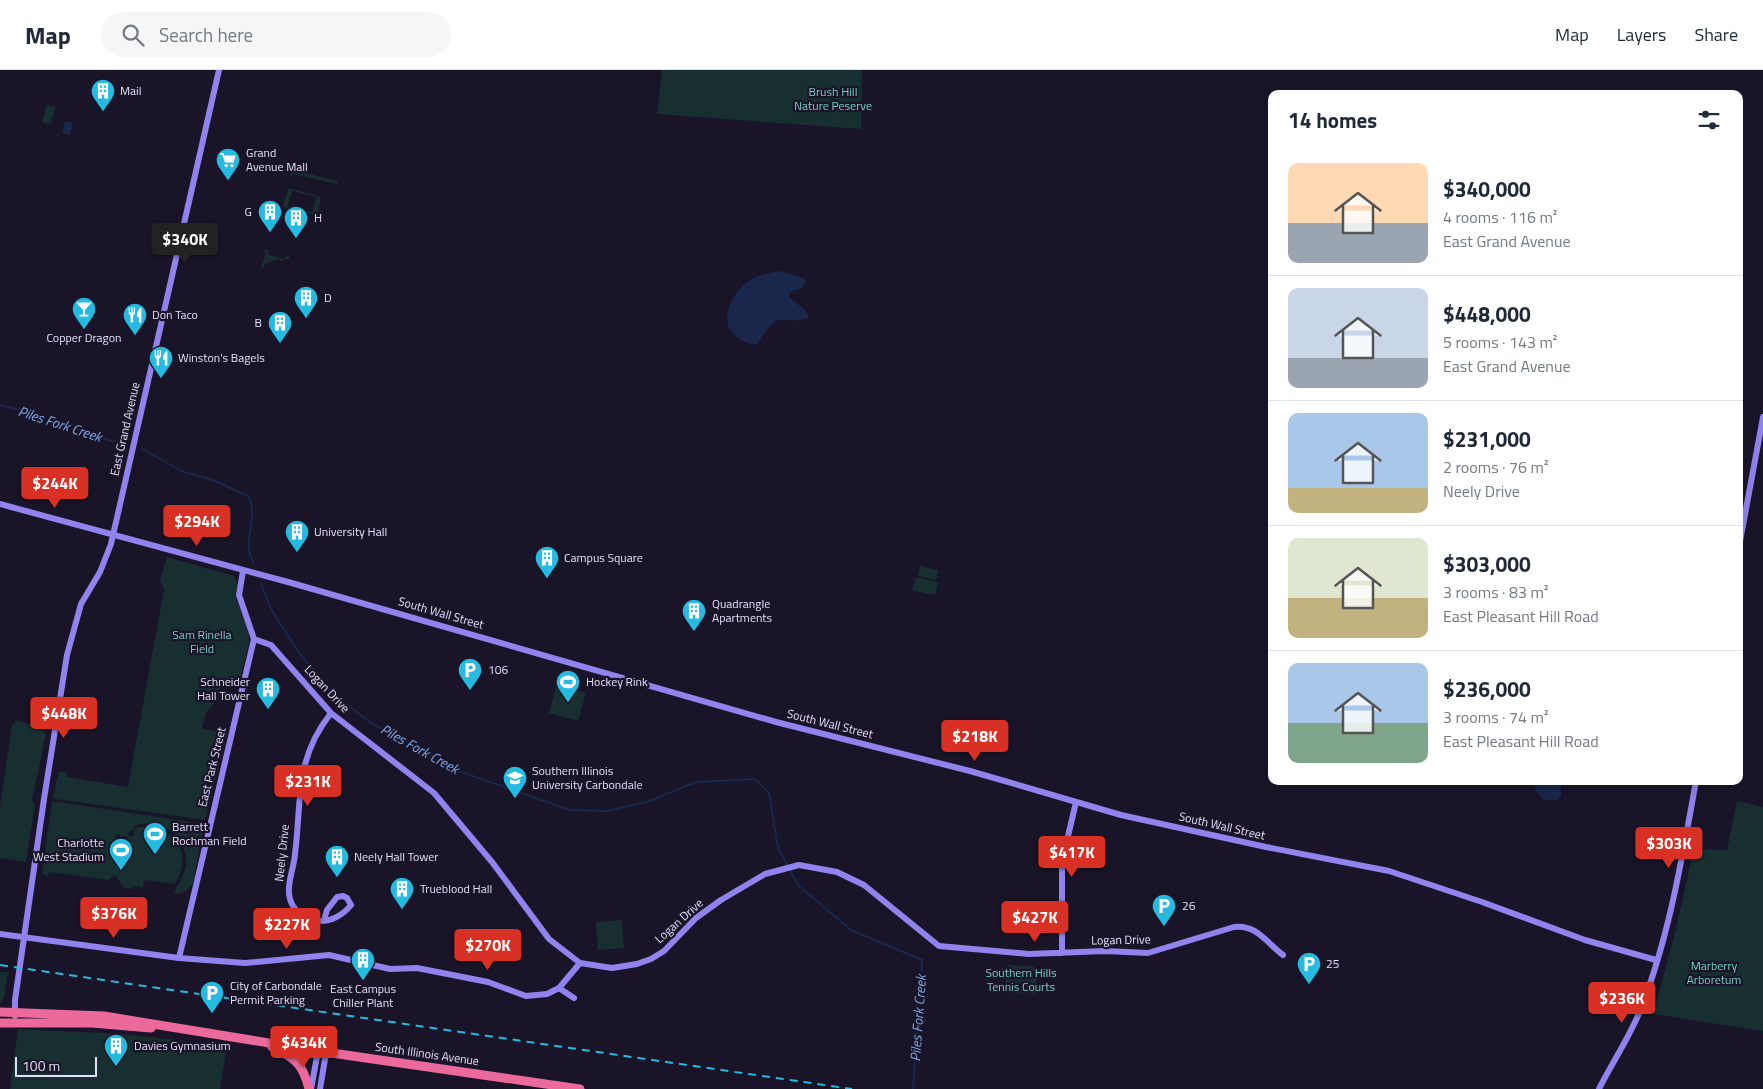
<!DOCTYPE html>
<html lang="en">
<head>
<meta charset="utf-8">
<style>
	body { margin:0; font-family:"Titillium Web",sans-serif; background:#f6f6f7; color:#1f2937; height:100vh; display:flex; flex-direction:column; font-size:19px; white-space:nowrap }
	* { box-sizing:border-box; margin:0 }
	p { font-size:16px; color:#747a83 }
	.icon { flex:none; width:28px; height:28px; fill:none; stroke:currentColor; stroke-width:2; stroke-linecap:round; stroke-linejoin:round }
	.map { position:relative; flex:1; overflow:hidden }
	.side { position:absolute; left:1268px; top:20px; width:475px; height:695px; display:flex; flex-direction:column; background:#fff; border-radius:10px; box-shadow:0 5px 20px #0002 }
	.side>* { flex:none }
	.scale { position:absolute; left:15px; bottom:12px; width:82px; box-sizing:border-box; padding-left:5px; border:2px solid #e5dffb; border-top:0; font-size:14px; line-height:18px; white-space:nowrap; color:#e5dffb; -webkit-text-stroke:4px #1a1428; paint-order:stroke }
	.price { position:absolute; translate:-50% -42px; padding:0 11px; border-radius:5px; background:#d93025; color:#fff; font-size:16px; line-height:32px; filter:drop-shadow(0 1px 2px #0008) }
	.price::after { content:''; position:absolute; left:50%; top:30px; width:15px; height:11px; margin-left:-8px; background:inherit; clip-path:polygon(0 0,100% 0,50% 100%) }
	.price.on { background:#222; color:#fff }
	ul { padding:0; list-style:none }
	li { display:flex; align-items:center; gap:15px; height:125px; padding:0 20px }
	li+li { border-top:1px solid #e0e1e3 }
	li span { display:grid; place-items:center; flex:none; width:140px; height:100px; border-radius:10px; color:#555 }
	li>.icon { margin-inline-start:auto }
	span .icon { width:60px; height:60px; fill:#fffc; stroke-width:1 }
	li b { font-size:21px }
	h2 { display:flex; justify-content:space-between; align-items:center; height:60px; padding:0 20px; font-size:21px }
	header { display:flex; align-items:center; gap:30px; box-sizing:border-box; height:70px; padding:0 25px; background:#fff; border-bottom:1px solid #e0e1e3 }
	header strong { font-size:24px }
	nav { display:flex; gap:28px; margin-inline-start:auto; font-size:18px }
	.search { width:350px; height:45px; background:#f6f6f7; display:flex; align-items:center; gap:12px; box-sizing:border-box; padding:0 18px; border-radius:28px; color:#747a83; font-size:19px }
	.map>svg:first-child { display:block }
	.green { fill:#182f31; fill-rule:evenodd }
	.water { fill:#19274c }
	.lines { fill:none; stroke-linecap:round; stroke-linejoin:round }
	.stream { stroke:#19274c; stroke-width:2 }
	.secondary { stroke:#9183ee; stroke-width:6 }
	.highway { stroke:#eb6a9b; stroke-width:9 }
	.rail { stroke:#25bbe1; stroke-width:2; stroke-dasharray:8 6; stroke-linecap:butt }
	.labels { text-anchor:middle; stroke-width:4.5; stroke-linejoin:round; paint-order:stroke }
	.poi-label { font-size:12px; fill:#e5dffb; stroke:#1a1428; text-anchor:start }
	.park-label { font-size:12px; fill:#74d2c4; stroke:#1a1428 }
	.street-label { font-size:12px; fill:#e5dffb; stroke:#1a1428 }
	.water-label { font-size:14px; font-style:italic; fill:#7baced; stroke:#1a1428 }
</style>
</head>
<body>
<header>
<strong>Map</strong>
<div class="search"><svg class="icon" aria-label="search" viewBox="0 0 24 24"><circle cx="10" cy="10" r="6"/><path d="M15 15l6 6"/></svg>Search here</div>
<nav><a>Map</a><a>Layers</a><a>Share</a></nav>
</header>
<div class="map">
<svg width="1763" height="1019" viewBox="0 0 1763 1019">
	<rect width="100%" height="100%" fill="#1a1428"/>
	<!-- green -->
	<path class="green" d="M662 0H862L861 59 657 44Z
		M47 35 55 37 51 54 42 52Z
		M292 97 293 100 338 111 337 114 293 104 290 108Z
		M288 118 321 127 317 145 283 137ZM292 121 316 127 312 143 298 137 297 139 287 137Z
		M264 179 269 180 268 185 284 189 288 185 290 188 280 191 279 189 265 194 263 199 261 197 266 184Z
		M167 487 234 506 237 512 236 528 248 560 249 571 238 618 226 615 220 617 215 633 206 642 202 658 227 664 205 750 55 729 53 727 59 701 66 702 68 707 128 717 164 519 160 510Z
		M920 496 938 500 936 510 918 506Z
		M916 507 938 512 935 525 912 520Z
		M557 615 586 623 578 651 549 643Z
		M16 650 37 657 46 664 32 730 35 735 26 792 0 788V737L12 654H14Z
		M52 731 204 754 193 813 188 819 178 824 174 822C178 814 184 806 186 797 190 767 161 747 134 756L133 761H129L128 766 133 767 136 757C173 754 195 780 175 814L144 810 143 818 133 816 132 819 124 818 115 805 109 810 49 802 48 806 42 804ZM116 765 128 767 125 785 113 783Z
		M1737 731 1763 737V961L1653 944 1674 867 1694 779 1727 780Z
		M622 850 624 878 598 880 596 852Z
		M1007 895 1037 897 1036 924 1005 923Z
		M0 902H8L4 928 0 934Z
		M18 959 121 964 227 976 220 1019H10Z"/>
	<!-- water -->
	<path class="water" d="M65 51 73 53 70 65 62 63Z
		M780 201 804 208 806 212 802 218 790 222 789 227 805 240 809 248C778 256 779 237 758 274 749 275 744 272 737 267 715 252 734 218 754 208 761 204 772 203 780 201Z
		M1536 711H1561V726L1557 730H1544L1535 720Z"/>
	<g class="lines">
		<!-- stream -->
		<path class="stream" d="M0 335C41 344 79 362 120 373
			M143 379 181 401 213 410 248 426C260 447 240 473 254 493
			M261 514 272 541 299 583 338 628 370 652 450 698 570 740 607 741 647 732 696 712 755 709 769 723 778 778 798 815 851 860 922 890 913 1019"/>
		<!-- secondary -->
		<path class="secondary" d="M0 434 288 512 776 652 970 701 1121 745 1266 777 1389 801 1482 832 1585 870 1656 890
			M1739 477 1763 347
			M243 501 239 525 254 569 271 575 331 643 434 723 492 792 549 869 580 893 612 898 637 894 651 889 664 881 696 848 721 830 765 804 799 795 837 802 864 815 939 876 1029 884 1105 881 1148 883 1234 857C1256 854 1266 872 1283 885
			M324 850 327 840 337 827 343 826 347 828 351 835C343 845 331 852 318 851 306 850 293 841 290 829 286 815 294 798 295 784 302 729 294 690 331 643
			M0 864 179 888 245 893 329 885 390 899 417 898 488 912 526 926 547 924 559 918 580 893
			M1062 883V792L1076 732
			M179 888 254 569
			M559 918 574 928
			M15 946V930L44 729 67 585 81 534 100 502 111 474 219 0
			M311 1019 318 981
			M320 1019 326 983
			M1599 1019C1612 993 1629 968 1640 941 1669 868 1682 788 1696 711"/>
		<!-- highway -->
		<path class="highway" d="M0 942 104 946 318 981 580 1019
			M0 953H92L151 958
			M272 977C295 988 303 994 309 1019"/>
		<!-- rail -->
		<path class="rail" d="M0 895 852 1019"/>
	</g>
	<!-- icons -->
	<defs>
		<symbol id="building-pin" viewBox="-11 -11 22 30"><path d="M0 17L-7.5 6A9.5 9.5 0 1 1 7.5 6Z" fill="#25bbe1" stroke="#1a1428"/><path d="M-4-6H4V6H1V3H-1V6H-4ZM-2.5-4.3h1.7v1.8h-1.7ZM.8-4.3h1.7v1.8H.8ZM-2.5-1h1.7V.8h-1.7ZM.8-1h1.7V.8H.8Z" fill="#fff"/></symbol>
		<symbol id="supermarket-pin" viewBox="-11 -11 22 30"><path d="M0 17L-7.5 6A9.5 9.5 0 1 1 7.5 6Z" fill="#25bbe1" stroke="#1a1428"/><path d="M-6-5.5h2.5l.6 2H6L4.5 2H-2.5L-4.4-4H-6ZM-1.5 3.2a1.3 1.3 0 1 0 .1 0ZM3 3.2a1.3 1.3 0 1 0 .1 0Z" fill="#fff"/></symbol>
		<symbol id="bar-pin" viewBox="-11 -11 22 30"><path d="M0 17L-7.5 6A9.5 9.5 0 1 1 7.5 6Z" fill="#25bbe1" stroke="#1a1428"/><path d="M-6-5H6L.8 .8V4.5H3.5V6h-7V4.5H-.8V.8Z" fill="#fff"/></symbol>
		<symbol id="restaurant-pin" viewBox="-11 -11 22 30"><path d="M0 17L-7.5 6A9.5 9.5 0 1 1 7.5 6Z" fill="#25bbe1" stroke="#1a1428"/><path d="M-5-6h1v4h1v-4h1v4h1v-4h1v5L-1.5 .5V6h-2V.5L-5-1ZM5-6V6H3V1.5H1.5Q1.5-4 5-6Z" fill="#fff"/></symbol>
		<symbol id="parking-pin" viewBox="-11 -11 22 30"><path d="M0 17L-7.5 6A9.5 9.5 0 1 1 7.5 6Z" fill="#25bbe1" stroke="#1a1428"/><path d="M-3.5-5.5H1a3.5 3.5 0 0 1 0 7H-1V5.5H-3.5ZM-1-3.4V-.6H.8a1.4 1.4 0 0 0 0-2.8Z" fill="#fff"/></symbol>
		<symbol id="stadium-pin" viewBox="-11 -11 22 30"><path d="M0 17L-7.5 6A9.5 9.5 0 1 1 7.5 6Z" fill="#25bbe1" stroke="#1a1428"/><path d="M0-5a6.5 5 0 1 0 0 10a6.5 5 0 1 0 0-10ZM-3.5-1.8h7v3.6h-7Z" fill="#fff"/></symbol>
		<symbol id="university-pin" viewBox="-11 -11 22 30"><path d="M0 17L-7.5 6A9.5 9.5 0 1 1 7.5 6Z" fill="#25bbe1" stroke="#1a1428"/><path d="M0-5L7-2L0 1L-7-2ZM-4 1L0 2.5L4 1V4Q0 6-4 4Z" fill="#fff"/></symbol>
	</defs>
	<g fill-rule="evenodd">
		<use href="#building-pin" x="89" y="7" width="28" height="38"/>
		<use href="#supermarket-pin" x="214" y="76" width="28" height="38"/>
		<use href="#building-pin" x="256" y="128" width="28" height="38"/>
		<use href="#building-pin" x="282" y="134" width="28" height="38"/>
		<use href="#building-pin" x="292" y="214" width="28" height="38"/>
		<use href="#bar-pin" x="70" y="225" width="28" height="38"/>
		<use href="#restaurant-pin" x="121" y="231" width="28" height="38"/>
		<use href="#building-pin" x="266" y="239" width="28" height="38"/>
		<use href="#restaurant-pin" x="147" y="274" width="28" height="38"/>
		<use href="#building-pin" x="283" y="448" width="28" height="38"/>
		<use href="#building-pin" x="533" y="474" width="28" height="38"/>
		<use href="#building-pin" x="680" y="527" width="28" height="38"/>
		<use href="#parking-pin" x="456" y="586" width="28" height="38"/>
		<use href="#stadium-pin" x="554" y="598" width="28" height="38"/>
		<use href="#building-pin" x="254" y="605" width="28" height="38"/>
		<use href="#university-pin" x="501" y="694" width="28" height="38"/>
		<use href="#stadium-pin" x="141" y="750" width="28" height="38"/>
		<use href="#stadium-pin" x="107" y="766" width="28" height="38"/>
		<use href="#building-pin" x="323" y="773" width="28" height="38"/>
		<use href="#building-pin" x="388" y="805" width="28" height="38"/>
		<use href="#parking-pin" x="1150" y="822" width="28" height="38"/>
		<use href="#building-pin" x="349" y="876" width="28" height="38"/>
		<use href="#parking-pin" x="1295" y="880" width="28" height="38"/>
		<use href="#parking-pin" x="198" y="909" width="28" height="38"/>
		<use href="#building-pin" x="102" y="962" width="28" height="38"/>
	</g>
	<g class="labels">
		<!-- poi labels -->
		<g class="poi-label">
			<text x="120" y="25">Mail</text>
			<text x="246" y="87">Grand<tspan x="246" dy="14">Avenue Mall</tspan></text>
			<text x="252" y="146" text-anchor="end">G</text>
			<text x="314" y="152">H</text>
			<text x="324" y="232">D</text>
			<text x="152" y="249">Don Taco</text>
			<text x="262" y="257" text-anchor="end">B</text>
			<text x="84" y="272" text-anchor="middle">Copper Dragon</text>
			<text x="178" y="292">Winston's Bagels</text>
			<text x="314" y="466">University Hall</text>
			<text x="564" y="492">Campus Square</text>
			<text x="712" y="538">Quadrangle<tspan x="712" dy="14">Apartments</tspan></text>
			<text x="488" y="604">106</text>
			<text x="250" y="616" text-anchor="end">Schneider<tspan x="250" dy="14">Hall Tower</tspan></text>
			<text x="586" y="616">Hockey Rink</text>
			<text x="532" y="705">Southern Illinois<tspan x="532" dy="14">University Carbondale</tspan></text>
			<text x="172" y="761">Barrett<tspan x="172" dy="14">Rochman Field</tspan></text>
			<text x="104" y="777" text-anchor="end">Charlotte<tspan x="104" dy="14">West Stadium</tspan></text>
			<text x="354" y="791">Neely Hall Tower</text>
			<text x="420" y="823">Trueblood Hall</text>
			<text x="1182" y="840">26</text>
			<text x="1326" y="898">25</text>
			<text x="230" y="920">City of Carbondale<tspan x="230" dy="14">Permit Parking</tspan></text>
			<text x="363" y="923" text-anchor="middle">East Campus<tspan x="363" dy="14">Chiller Plant</tspan></text>
			<text x="134" y="980">Davies Gymnasium</text>
		</g>
		<!-- park labels -->
		<g class="park-label">
			<text x="833" y="26">Brush Hill<tspan x="833" dy="14">Nature Peserve</tspan></text>
			<text x="202" y="569">Sam Rinella<tspan x="202" dy="14">Field</tspan></text>
			<text x="1714" y="900">Marberry<tspan x="1714" dy="14">Arboretum</tspan></text>
			<text x="1021" y="907">Southern Hills<tspan x="1021" dy="14">Tennis Courts</tspan></text>
		</g>
		<!-- street labels -->
		<g class="street-label">
			<text transform="translate(125 359) rotate(-77)" y="4">East Grand Avenue</text>
			<text transform="translate(441 543) rotate(16)" y="4">South Wall Street</text>
			<text transform="translate(327 619) rotate(47)" y="4">Logan Drive</text>
			<text transform="translate(830 654) rotate(14)" y="4">South Wall Street</text>
			<text transform="translate(212 697) rotate(-76)" y="4">East Park Street</text>
			<text transform="translate(1222 756) rotate(13)" y="4">South Wall Street</text>
			<text transform="translate(282 783) rotate(-84)" y="4">Neely Drive</text>
			<text transform="translate(679 851) rotate(-42)" y="4">Logan Drive</text>
			<text transform="translate(1121 870) rotate(-1)" y="4">Logan Drive</text>
			<text transform="translate(427 984) rotate(8)" y="4">South Illinois Avenue</text>
		</g>
		<!-- water labels -->
		<g class="water-label">
			<text transform="translate(60 354) rotate(18)" y="5">Piles Fork Creek</text>
			<text transform="translate(420 679) rotate(29)" y="5">Piles Fork Creek</text>
			<text transform="translate(918 948) rotate(-86)" y="5">Piles Fork Creek</text>
		</g>
	</g>
</svg>
<div class="scale">100 m</div>
<b class="price on" style="left:185px;top:195px">$340K</b>
<b class="price" style="left:55px;top:439px">$244K</b>
<b class="price" style="left:197px;top:477px">$294K</b>
<b class="price" style="left:64px;top:669px">$448K</b>
<b class="price" style="left:975px;top:692px">$218K</b>
<b class="price" style="left:308px;top:737px">$231K</b>
<b class="price" style="left:1669px;top:799px">$303K</b>
<b class="price" style="left:1072px;top:808px">$417K</b>
<b class="price" style="left:114px;top:869px">$376K</b>
<b class="price" style="left:1035px;top:873px">$427K</b>
<b class="price" style="left:287px;top:880px">$227K</b>
<b class="price" style="left:488px;top:901px">$270K</b>
<b class="price" style="left:1622px;top:954px">$236K</b>
<b class="price" style="left:304px;top:998px">$434K</b>
<section class="side">
<h2>14 homes<svg class="icon" aria-label="filters" viewBox="0 0 24 24"><path d="M4 7h16M4 17h16"/><circle cx="9" cy="7" r="2"/><circle cx="15" cy="17" r="2"/></svg></h2>
<ul>
<li><span style="background:linear-gradient(#ffd9b3 60%,#9aa5b1 0)"><svg class="icon" aria-label="home" viewBox="0 0 24 24"><path d="M3 11l9-7 9 7M6 9v11h12V9"/></svg></span><div><b>$340,000</b><p>4 rooms · 116 m²</p><p>East Grand Avenue</p></div></li>
<li><span style="background:linear-gradient(#c9d6e8 70%,#9aa5b1 0)"><svg class="icon" aria-label="home" viewBox="0 0 24 24"><path d="M3 11l9-7 9 7M6 9v11h12V9"/></svg></span><div><b>$448,000</b><p>5 rooms · 143 m²</p><p>East Grand Avenue</p></div></li>
<li><span style="background:linear-gradient(#a9c7e8 75%,#c2b280 0)"><svg class="icon" aria-label="home" viewBox="0 0 24 24"><path d="M3 11l9-7 9 7M6 9v11h12V9"/></svg></span><div><b>$231,000</b><p>2 rooms · 76 m²</p><p>Neely Drive</p></div></li>
<li><span style="background:linear-gradient(#dfe7d0 60%,#c2b280 0)"><svg class="icon" aria-label="home" viewBox="0 0 24 24"><path d="M3 11l9-7 9 7M6 9v11h12V9"/></svg></span><div><b>$303,000</b><p>3 rooms · 83 m²</p><p>East Pleasant Hill Road</p></div></li>
<li><span style="background:linear-gradient(#a9c7e8 60%,#7fa58c 0)"><svg class="icon" aria-label="home" viewBox="0 0 24 24"><path d="M3 11l9-7 9 7M6 9v11h12V9"/></svg></span><div><b>$236,000</b><p>3 rooms · 74 m²</p><p>East Pleasant Hill Road</p></div></li>
</ul>
</section>
</div>
</body>
</html>
